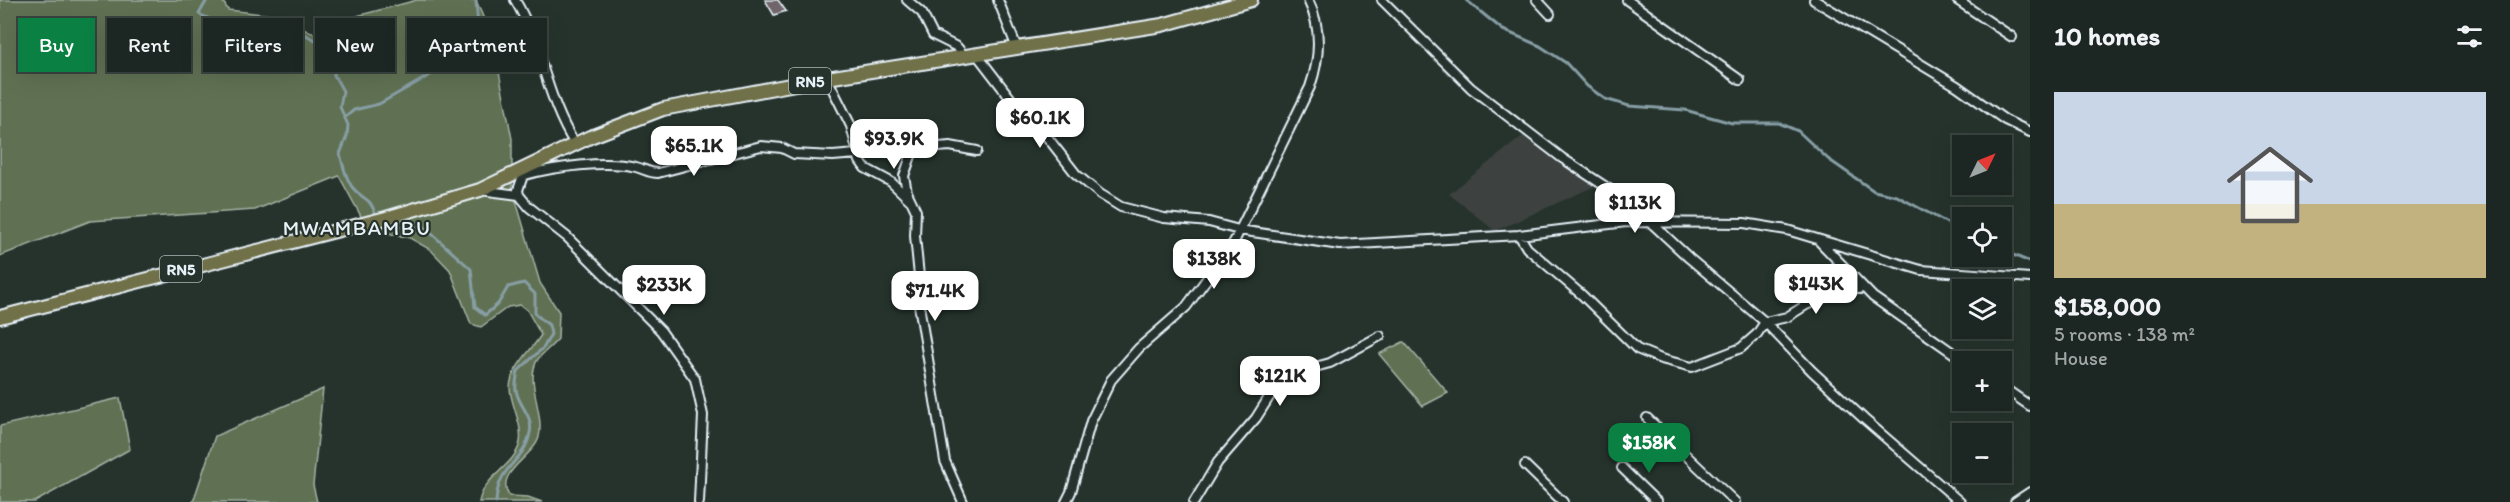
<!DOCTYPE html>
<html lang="en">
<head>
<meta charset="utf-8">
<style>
	body { margin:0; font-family:Itim,sans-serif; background:#252e2a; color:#f1f3f6; height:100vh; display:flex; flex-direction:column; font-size:22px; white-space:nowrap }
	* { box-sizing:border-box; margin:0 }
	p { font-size:20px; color:#a0a5a5 }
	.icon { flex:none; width:33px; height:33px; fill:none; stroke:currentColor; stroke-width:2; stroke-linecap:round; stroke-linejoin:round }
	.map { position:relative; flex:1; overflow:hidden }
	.sheet { display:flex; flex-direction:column; background:#1c2622; width:480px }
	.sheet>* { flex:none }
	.guide { position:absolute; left:18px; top:18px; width:570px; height:54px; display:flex; gap:12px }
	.needle { width:39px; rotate:47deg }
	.buttons { position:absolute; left:1952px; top:135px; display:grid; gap:12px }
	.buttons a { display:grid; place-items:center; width:60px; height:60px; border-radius:0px; background:#1c2622; box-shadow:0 6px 24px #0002,0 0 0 2px #3a4340; font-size:30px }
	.price { position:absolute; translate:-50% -51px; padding:0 14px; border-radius:12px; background:#fff; color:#222; font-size:20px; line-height:39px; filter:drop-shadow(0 2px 3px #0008) }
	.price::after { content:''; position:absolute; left:50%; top:36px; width:18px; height:14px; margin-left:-9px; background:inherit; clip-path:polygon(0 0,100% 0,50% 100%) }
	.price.active { background:#0b8043; color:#fff }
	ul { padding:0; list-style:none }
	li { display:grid; align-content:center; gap:12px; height:318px; padding:0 24px }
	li+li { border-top:2px solid #3a4340 }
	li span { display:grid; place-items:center; height:186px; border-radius:0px; color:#555 }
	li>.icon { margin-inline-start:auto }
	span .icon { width:108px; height:108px; fill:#fffc; stroke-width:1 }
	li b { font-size:26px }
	h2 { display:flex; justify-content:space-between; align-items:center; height:72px; padding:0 24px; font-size:26px }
	.pill { padding:0 21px; border-radius:0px; background:#1c2622; box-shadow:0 6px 24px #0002,0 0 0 2px #3a4340; font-size:21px; line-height:54px }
	.pill.active { background:#0b8043; color:#fff }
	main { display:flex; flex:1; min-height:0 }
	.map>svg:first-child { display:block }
	.built { fill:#3c4240 }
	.green { fill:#607152; stroke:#a4b1a5; stroke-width:1.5 }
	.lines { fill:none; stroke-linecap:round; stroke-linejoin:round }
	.stream { stroke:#879ea5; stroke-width:3 }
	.building { fill:#6f656b; stroke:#e8f1f8; stroke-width:1.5 }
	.minor-casing { stroke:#e8f1f8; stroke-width:12 }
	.trunk-casing { stroke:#e8f1f8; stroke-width:16 }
	.minor { stroke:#26332d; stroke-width:8 }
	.trunk { stroke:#6f714a; stroke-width:12 }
	.labels { text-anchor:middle; stroke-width:4.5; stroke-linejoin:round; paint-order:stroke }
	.shield { fill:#26332d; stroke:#aeb8bb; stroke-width:1.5 }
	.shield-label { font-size:16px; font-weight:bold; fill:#e8f1f8 }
	.quarter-label { font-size:21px; letter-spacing:1.5px; fill:#e8f1f8; stroke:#26332d }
</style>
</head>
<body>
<main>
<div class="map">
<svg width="2030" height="502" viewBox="0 0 2030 502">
	<rect width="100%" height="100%" fill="#26332d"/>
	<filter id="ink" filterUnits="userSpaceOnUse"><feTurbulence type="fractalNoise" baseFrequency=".0167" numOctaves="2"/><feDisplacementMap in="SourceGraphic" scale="12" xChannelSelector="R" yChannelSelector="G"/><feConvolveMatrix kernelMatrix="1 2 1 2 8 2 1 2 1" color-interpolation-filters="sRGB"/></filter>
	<g filter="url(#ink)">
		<!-- built -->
		<path class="built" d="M1524 135 1595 186 1495 231 1449 194Z"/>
		<!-- green -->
		<path class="green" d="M0 0H222L228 10 271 15 326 39 357 16 417 0H476L493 41 512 139V187L540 283 559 312 558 339C552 346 544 352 538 359 524 379 545 414 539 437 534 457 494 472 509 496L528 497 542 502H479C484 475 515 467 520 442 523 423 510 404 510 387 511 368 532 350 541 335L527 310 520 305 508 307 481 327 471 324 450 270 431 250 410 238 376 231 362 218 339 176 255 210 90 221 0 256Z
			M1403 342H1404L1448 393 1423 406 1379 354Z
			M323 389 313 485 317 502H193L215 436Z
			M120 398 130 449 35 502H0V426Z"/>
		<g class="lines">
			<!-- stream -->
			<path class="stream" d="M207 0 199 14C221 26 226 18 248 19 284 21 309 33 336 56L334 75 343 91 340 107 348 125 347 136 340 154C343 165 345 177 352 187 364 202 369 194 376 216
				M1466 0 1503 30 1540 46 1566 63 1587 86 1605 99 1629 106 1685 110 1732 123H1779L1798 131 1828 159 1874 191 1897 196 1962 231
				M347 116 354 110 379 104 448 65 478 28 476 0
				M380 224 384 227 423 226 471 269 475 307 485 315 498 304 508 287 524 283 535 294V314L549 325 551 334 544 347 518 371C517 377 515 384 516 390 518 405 534 416 530 433 524 464 498 463 496 502
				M2001 250 2030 262"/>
		</g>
		<!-- building -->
		<path class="building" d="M765 0H778L786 11 774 15Z"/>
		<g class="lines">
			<defs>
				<path id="minor" d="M515 0C542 45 546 99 575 144
					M907 0 922 13 933 35 957 47 966 58
					M998 0 1017 48
					M1382 0 1471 88 1562 158 1629 202 1689 258 1765 322 1812 371 1864 419 1960 502
					M1537 0 1550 14
					M1627 0 1740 80
					M1814 0 1957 86 2005 120 2030 132
					M1957 0 2012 37
					M978 56 1021 112 1044 133 1076 174 1100 194 1121 207 1164 218 1209 222 1239 230 1340 245 1519 235 1626 222 1744 223 1787 230 1921 270 2030 278
					M827 78 851 126 860 161 865 168 891 182 910 200
					M910 151 911 156 904 176 907 192 916 211 915 236 920 286 918 299 945 461 963 502
					M525 170 518 190 519 195 529 207 567 237 661 331 695 379 703 415 699 502
					M525 175C554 167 606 160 636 167 644 169 649 173 658 173L761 146 782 148 794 154 833 156 950 146 977 151
					M480 190 519 195
					M1519 235 1527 248 1582 295 1637 349 1661 359 1692 367 1741 348 1757 334 1765 322 1787 317 1806 305 1829 295 1862 288
					M1820 242 1873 297 1966 362
					M2001 386 2030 406
					M1647 418 1735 502
					M1525 465 1563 502
					M1622 468 1657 502
					M1066 502 1071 492 1091 421 1111 380 1139 348 1186 307 1234 242 1310 87C1320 58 1322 28 1308 0
					M1194 502 1218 462 1256 418 1273 391 1300 371 1330 363 1380 336
					M2015 502 2030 492"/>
				<path id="trunk" d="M0 317 386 218 480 190 590 137 663 109 827 78 1162 25 1251 0"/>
			</defs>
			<!-- minor casing -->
			<use href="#minor" class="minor-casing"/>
			<!-- trunk casing -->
			<use href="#trunk" class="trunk-casing"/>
			<!-- minor -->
			<use href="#minor" class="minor"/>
			<!-- trunk -->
			<use href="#trunk" class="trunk"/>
		</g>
	</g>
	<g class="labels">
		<!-- shield labels -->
		<g class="shield">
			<rect x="789" y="68" width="42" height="26" rx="4.5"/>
			<rect x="160" y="256" width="42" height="26" rx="4.5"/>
		</g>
		<g class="shield-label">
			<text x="810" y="87">RN5</text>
			<text x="181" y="275">RN5</text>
		</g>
		<!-- quarter labels -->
		<g class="quarter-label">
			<text x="357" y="235">MWAMBAMBU</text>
		</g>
	</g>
</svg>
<div class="buttons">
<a><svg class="needle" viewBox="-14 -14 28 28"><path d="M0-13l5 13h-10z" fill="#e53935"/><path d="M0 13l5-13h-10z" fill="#a0a5a5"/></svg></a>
<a><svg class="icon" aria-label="locate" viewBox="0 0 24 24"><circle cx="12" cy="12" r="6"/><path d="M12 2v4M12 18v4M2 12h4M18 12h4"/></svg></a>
<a><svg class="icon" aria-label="layers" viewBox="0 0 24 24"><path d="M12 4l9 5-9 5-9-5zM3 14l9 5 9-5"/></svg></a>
<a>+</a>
<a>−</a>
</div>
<b class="price" style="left:1040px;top:149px">$60.1K</b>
<b class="price" style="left:894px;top:170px">$93.9K</b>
<b class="price" style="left:694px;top:177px">$65.1K</b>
<b class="price" style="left:1635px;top:234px">$113K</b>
<b class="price" style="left:1214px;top:290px">$138K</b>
<b class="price" style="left:1816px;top:315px">$143K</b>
<b class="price" style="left:664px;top:316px">$233K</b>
<b class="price" style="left:935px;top:322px">$71.4K</b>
<b class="price" style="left:1280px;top:407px">$121K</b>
<b class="price active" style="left:1649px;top:474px">$158K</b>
<div class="guide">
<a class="pill active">Buy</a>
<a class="pill">Rent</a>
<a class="pill">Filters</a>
<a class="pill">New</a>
<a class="pill">Apartment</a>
</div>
</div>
<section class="sheet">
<h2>10 homes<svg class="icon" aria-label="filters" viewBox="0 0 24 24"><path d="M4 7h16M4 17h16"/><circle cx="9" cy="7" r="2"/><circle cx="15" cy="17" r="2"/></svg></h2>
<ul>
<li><span style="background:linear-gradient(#c9d6e8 60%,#c2b280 0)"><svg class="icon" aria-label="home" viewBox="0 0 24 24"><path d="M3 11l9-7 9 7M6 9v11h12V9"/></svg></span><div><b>$158,000</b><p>5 rooms · 138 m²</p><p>House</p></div></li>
</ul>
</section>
</main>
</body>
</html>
